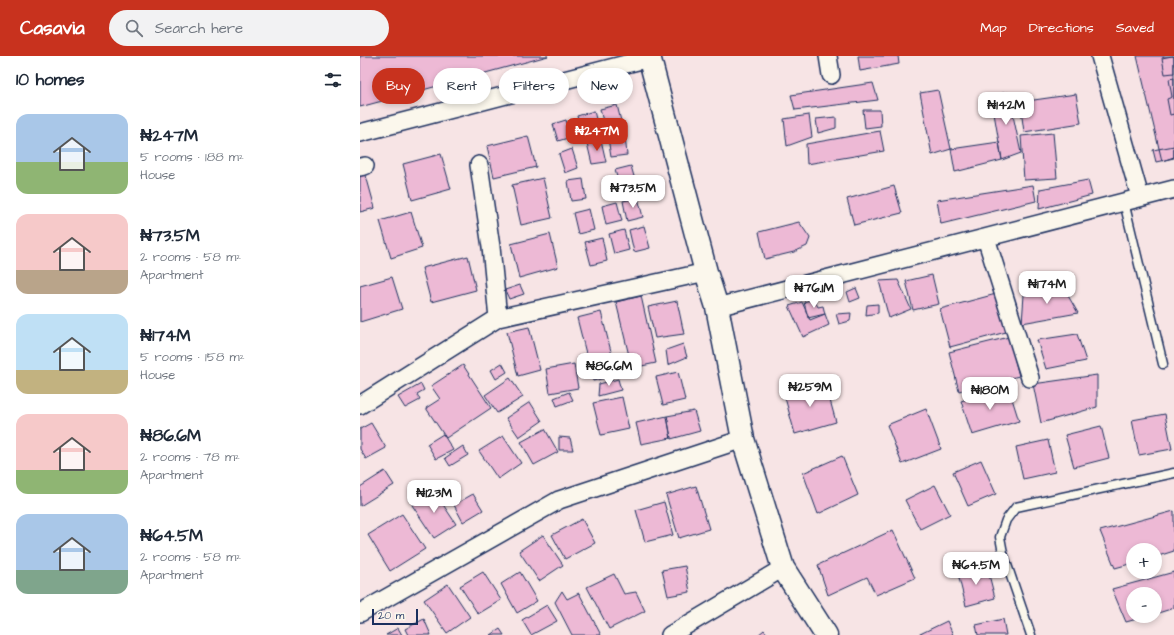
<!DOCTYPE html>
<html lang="en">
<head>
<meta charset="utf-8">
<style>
	body { margin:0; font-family:"Architects Daughter",sans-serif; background:#f2f2f3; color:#1f2937; height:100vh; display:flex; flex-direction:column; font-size:15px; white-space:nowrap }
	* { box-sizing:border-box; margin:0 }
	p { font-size:13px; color:#747a83 }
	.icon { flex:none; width:22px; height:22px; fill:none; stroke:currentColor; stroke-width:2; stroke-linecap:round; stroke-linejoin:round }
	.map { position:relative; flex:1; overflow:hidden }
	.panel { display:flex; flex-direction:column; background:#fff; width:360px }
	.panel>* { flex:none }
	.banner { position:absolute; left:12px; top:12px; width:380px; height:36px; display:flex; gap:8px }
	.controls { position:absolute; left:766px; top:487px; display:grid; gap:8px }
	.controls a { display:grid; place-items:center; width:36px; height:36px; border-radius:50%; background:#fff; box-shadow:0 2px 6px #0003; font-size:20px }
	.scale { position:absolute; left:12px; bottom:10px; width:46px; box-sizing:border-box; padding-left:4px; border:2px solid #1b2f5e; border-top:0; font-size:11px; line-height:14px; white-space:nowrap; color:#1b2f5e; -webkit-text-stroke:3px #fbf7ec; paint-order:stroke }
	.price { position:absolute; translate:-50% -34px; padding:0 9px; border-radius:8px; background:#fff; color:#222; font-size:13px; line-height:26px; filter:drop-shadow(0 1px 2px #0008) }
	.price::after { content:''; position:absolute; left:50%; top:24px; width:12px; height:9px; margin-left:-6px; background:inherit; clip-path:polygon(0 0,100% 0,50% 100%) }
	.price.active { background:#c8321e; color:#fff }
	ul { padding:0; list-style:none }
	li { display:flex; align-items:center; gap:12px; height:100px; padding:0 16px }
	li span { display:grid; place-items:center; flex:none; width:112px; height:80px; border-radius:12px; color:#555 }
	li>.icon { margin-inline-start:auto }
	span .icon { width:48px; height:48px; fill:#fffc; stroke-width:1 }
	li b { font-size:17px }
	h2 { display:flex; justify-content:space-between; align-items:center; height:48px; padding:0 16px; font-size:17px }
	.pill { padding:0 14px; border-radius:18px; background:#fff; box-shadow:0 2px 6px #0003; font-size:14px; line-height:36px }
	.pill.active { background:#c8321e; color:#fff }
	header { display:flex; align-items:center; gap:24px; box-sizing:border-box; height:56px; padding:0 20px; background:#c8321e; color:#fff }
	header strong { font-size:19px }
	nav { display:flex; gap:22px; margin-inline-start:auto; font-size:14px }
	.search { width:280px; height:36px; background:#f2f2f3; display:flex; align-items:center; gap:10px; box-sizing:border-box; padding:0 14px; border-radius:22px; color:#747a83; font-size:15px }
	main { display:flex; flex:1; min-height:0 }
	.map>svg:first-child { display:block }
	.building { fill:#edb9d5; stroke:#1b2f5e }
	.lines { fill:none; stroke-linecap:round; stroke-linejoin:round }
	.lane-casing { stroke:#1b2f5e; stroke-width:11 }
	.street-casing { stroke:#1b2f5e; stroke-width:20 }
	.secondary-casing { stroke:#1b2f5e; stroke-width:25 }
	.lane { stroke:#fbf7ec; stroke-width:8 }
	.street { stroke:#fbf7ec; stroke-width:17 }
	.secondary { stroke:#fbf7ec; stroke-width:22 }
</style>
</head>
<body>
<header>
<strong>Casavia</strong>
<div class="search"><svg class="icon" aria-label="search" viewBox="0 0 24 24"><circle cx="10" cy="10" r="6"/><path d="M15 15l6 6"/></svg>Search here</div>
<nav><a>Map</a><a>Directions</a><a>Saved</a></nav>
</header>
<main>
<section class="panel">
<h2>10 homes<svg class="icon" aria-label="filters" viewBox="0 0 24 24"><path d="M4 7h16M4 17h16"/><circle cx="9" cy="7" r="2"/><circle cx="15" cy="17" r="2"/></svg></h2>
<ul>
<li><span style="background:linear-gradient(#a9c7e8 60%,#8fb573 0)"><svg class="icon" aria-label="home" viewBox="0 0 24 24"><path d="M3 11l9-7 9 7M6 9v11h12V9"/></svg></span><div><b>₦247M</b><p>5 rooms · 188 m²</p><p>House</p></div></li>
<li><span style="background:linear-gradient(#f6c9c9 70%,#b9a48a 0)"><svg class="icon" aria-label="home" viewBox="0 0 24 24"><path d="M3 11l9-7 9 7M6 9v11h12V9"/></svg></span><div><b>₦73.5M</b><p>2 rooms · 58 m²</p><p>Apartment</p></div></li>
<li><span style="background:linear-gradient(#bfe0f5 70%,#c2b280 0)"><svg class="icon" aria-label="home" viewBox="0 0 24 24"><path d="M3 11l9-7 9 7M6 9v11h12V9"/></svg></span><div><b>₦174M</b><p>5 rooms · 158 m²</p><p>House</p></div></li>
<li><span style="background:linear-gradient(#f6c9c9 70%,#8fb573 0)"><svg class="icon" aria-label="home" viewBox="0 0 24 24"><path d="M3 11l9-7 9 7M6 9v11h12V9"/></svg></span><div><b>₦86.6M</b><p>2 rooms · 78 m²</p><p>Apartment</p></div></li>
<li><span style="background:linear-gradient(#a9c7e8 70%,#7fa58c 0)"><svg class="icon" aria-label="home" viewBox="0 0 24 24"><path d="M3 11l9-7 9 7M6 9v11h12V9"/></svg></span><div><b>₦64.5M</b><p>2 rooms · 58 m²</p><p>Apartment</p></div></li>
</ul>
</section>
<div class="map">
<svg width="814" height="579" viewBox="0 0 814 579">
	<rect width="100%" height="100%" fill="#f7e4e5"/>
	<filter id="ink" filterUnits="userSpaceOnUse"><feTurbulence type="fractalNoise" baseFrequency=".025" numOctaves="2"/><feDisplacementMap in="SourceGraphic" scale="8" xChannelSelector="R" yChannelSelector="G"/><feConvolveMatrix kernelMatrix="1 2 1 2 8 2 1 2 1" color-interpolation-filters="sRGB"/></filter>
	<g filter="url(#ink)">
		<!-- building -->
		<path class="building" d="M0 0H188L0 51Z
			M498 0H538L539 8 500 15Z
			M777 0H814V101L802 105Z
			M812 0H814V17L805 18 802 2Z
			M814 22V58L810 59 807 43 812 41 809 23Z
			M513 27 518 44 435 54 431 39Z
			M578 34 591 93 572 99 560 37Z
			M648 36 661 97 642 104 631 40Z
			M716 38 721 67 664 76 660 46Z
			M257 49 262 69 245 74 240 53Z
			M503 54H520L521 70 505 72Z
			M234 55 239 75 222 79 217 60Z
			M449 59 452 81 427 90 424 63Z
			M476 61V72L458 77 456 63Z
			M206 64 211 81 198 85 193 68Z
			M520 75 524 95 447 108 446 88Z
			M693 77 697 122 664 124 661 80Z
			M168 80 176 111 134 121 127 90Z
			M265 80 267 99 251 101 248 82Z
			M241 84 246 106 232 108 227 87Z
			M639 86 642 104 595 116 591 93Z
			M814 90V102L796 106 793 94Z
			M212 93 218 112 205 117 199 98Z
			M81 98 91 133 52 144 43 108Z
			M271 110 277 131 261 135 255 114Z
			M5 116 15 152 0 156V118Z
			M183 122 192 162 161 169 152 129Z
			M223 123 226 143 211 145 208 125Z
			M728 124 732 139 679 153 680 133Z
			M673 129 676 145 581 168 577 144Z
			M534 130 542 157 494 169 487 143Z
			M278 142 283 161 267 165 263 145Z
			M257 146 262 165 246 169 242 150Z
			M229 153 234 174 218 178 213 157Z
			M51 156 62 192 31 202 20 165Z
			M439 166 450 182 447 190 434 196 405 203 399 176Z
			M284 170 290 192 274 196 269 174Z
			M264 174 269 194 254 198 249 178Z
			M190 178 198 211 159 222 151 188Z
			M242 182 247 205 231 209 225 186Z
			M108 200 116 234 71 246 62 212Z
			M572 219 579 248 553 254 546 225Z
			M32 221 42 253 0 266V230Z
			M538 224 551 253 529 262 519 225Z
			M160 229 164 238 149 243 145 234Z
			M703 231 718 257 662 267 664 239Z
			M496 232 500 242 490 246 487 236Z
			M636 238 646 276 590 291 580 253Z
			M281 240 296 307 272 312 256 246Z
			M454 243 458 251 463 250 465 258 448 262 444 246Z
			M317 245 324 278 295 282 288 251Z
			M442 246 450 264 465 258 469 269 443 281 429 250Z
			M518 248V257L506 259 507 249Z
			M241 256 257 319 233 325 217 262Z
			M491 257 490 265 479 268 476 258Z
			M169 271 180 314 158 320 147 276Z
			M717 278 726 305 686 313 677 284Z
			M649 281 659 320 599 335 589 296Z
			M323 288 327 301 308 309 306 294Z
			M142 307 147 316 136 323 131 314Z
			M214 308 218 332 190 337 186 313Z
			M103 309 131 352 86 382 66 352 80 343 71 330Z
			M318 316 325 344 303 349 296 321Z
			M737 319V351L681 367 673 328Z
			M150 322 163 341 137 357 125 339Z
			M258 323 261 334 238 340 239 328Z
			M465 326 476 366 435 378 424 338Z
			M61 328 64 334 57 338 60 344 45 352 38 341Z
			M648 330 659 365 612 379 601 345Z
			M209 336 213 344 197 350 194 342Z
			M262 341 269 373 241 379 233 347Z
			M170 346 182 365 159 381 146 362Z
			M566 353 581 393 542 408 527 369Z
			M334 355 340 375 311 383 307 360Z
			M805 358 812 393 779 399 772 364Z
			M307 360 311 382 281 388 276 367Z
			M11 367 26 392 6 403 0 393V373Z
			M741 370 749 402 714 411 705 379Z
			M185 373 198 396 174 409 161 386Z
			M83 378 93 394 76 403 67 388Z
			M143 380 161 407 138 423 119 395Z
			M199 381 210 382 213 394H199Z
			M688 384 695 416 663 423 656 391Z
			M103 390 108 399 90 410 85 402Z
			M482 400 498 439 458 458 443 417Z
			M621 404 636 438 608 450 593 416Z
			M25 415 34 429 0 450V431Z
			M575 429 590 458 560 473 545 444Z
			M336 430 349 473 319 482 306 439Z
			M74 435 96 468 74 482 52 449Z
			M113 438 123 454 103 466 94 449Z
			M304 446 313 479 285 486 276 454Z
			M814 455V495L795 501V494H773V507L755 512 740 475Z
			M42 458 65 493 30 515 8 479Z
			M222 463 235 487 205 503 192 479Z
			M533 474 555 522 516 539 507 521 468 539 458 509Z
			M183 479 203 509 179 525 159 495Z
			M325 510 330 536 308 540 302 514Z
			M627 511 635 542 606 550 598 518Z
			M123 516 141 544 118 558 100 530Z
			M160 516 177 545 157 557 141 528Z
			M814 516V552L795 558V538H773V560H788L766 566 752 533Z
			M254 518 264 538 276 536 285 555 249 573 227 531Z
			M88 528 110 561 87 577 64 544Z
			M202 535 207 543 219 537 241 579H212L195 546Z
			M187 549 197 565 171 579 162 564Z
			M64 563 71 579H48L45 573Z
			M643 563 646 579H618L616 569Z
			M587 565 593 579H558Z
			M38 572 42 579H26Z
			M140 573 144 579H131Z
			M404 574 408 579H398Z"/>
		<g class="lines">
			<defs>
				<path id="lane" d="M764 146 803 308
					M671 579 643 497 640 481 646 464 656 451 814 417"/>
				<path id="street" d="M468 0 471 19
					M740 0 780 141
					M0 77 289 2
					M119 109 131 191 138 262
					M0 111 5 110
					M626 182 670 322
					M357 251 814 133
					M0 349 138 262 346 216
					M0 557 199 444 383 383
					M310 579 423 512"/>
				<path id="secondary" d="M289 0 346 216 357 251 383 383 423 512 466 579"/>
			</defs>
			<!-- lane casing -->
			<use href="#lane" class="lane-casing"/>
			<!-- street casing -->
			<use href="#street" class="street-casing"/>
			<!-- secondary casing -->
			<use href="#secondary" class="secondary-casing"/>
			<!-- lane -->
			<use href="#lane" class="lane"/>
			<!-- street -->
			<use href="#street" class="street"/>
			<!-- secondary -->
			<use href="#secondary" class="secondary"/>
		</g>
	</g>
</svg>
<div class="controls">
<a>+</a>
<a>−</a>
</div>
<div class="scale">20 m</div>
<b class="price" style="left:646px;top:70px">₦142M</b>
<b class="price active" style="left:237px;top:96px">₦247M</b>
<b class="price" style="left:273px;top:153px">₦73.5M</b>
<b class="price" style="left:687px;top:249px">₦174M</b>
<b class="price" style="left:454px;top:253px">₦76.1M</b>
<b class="price" style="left:249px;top:331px">₦86.6M</b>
<b class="price" style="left:450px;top:352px">₦259M</b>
<b class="price" style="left:630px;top:355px">₦180M</b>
<b class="price" style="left:74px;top:458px">₦123M</b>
<b class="price" style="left:616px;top:530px">₦64.5M</b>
<div class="banner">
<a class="pill active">Buy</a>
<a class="pill">Rent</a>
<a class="pill">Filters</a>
<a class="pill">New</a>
</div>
</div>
</main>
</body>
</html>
